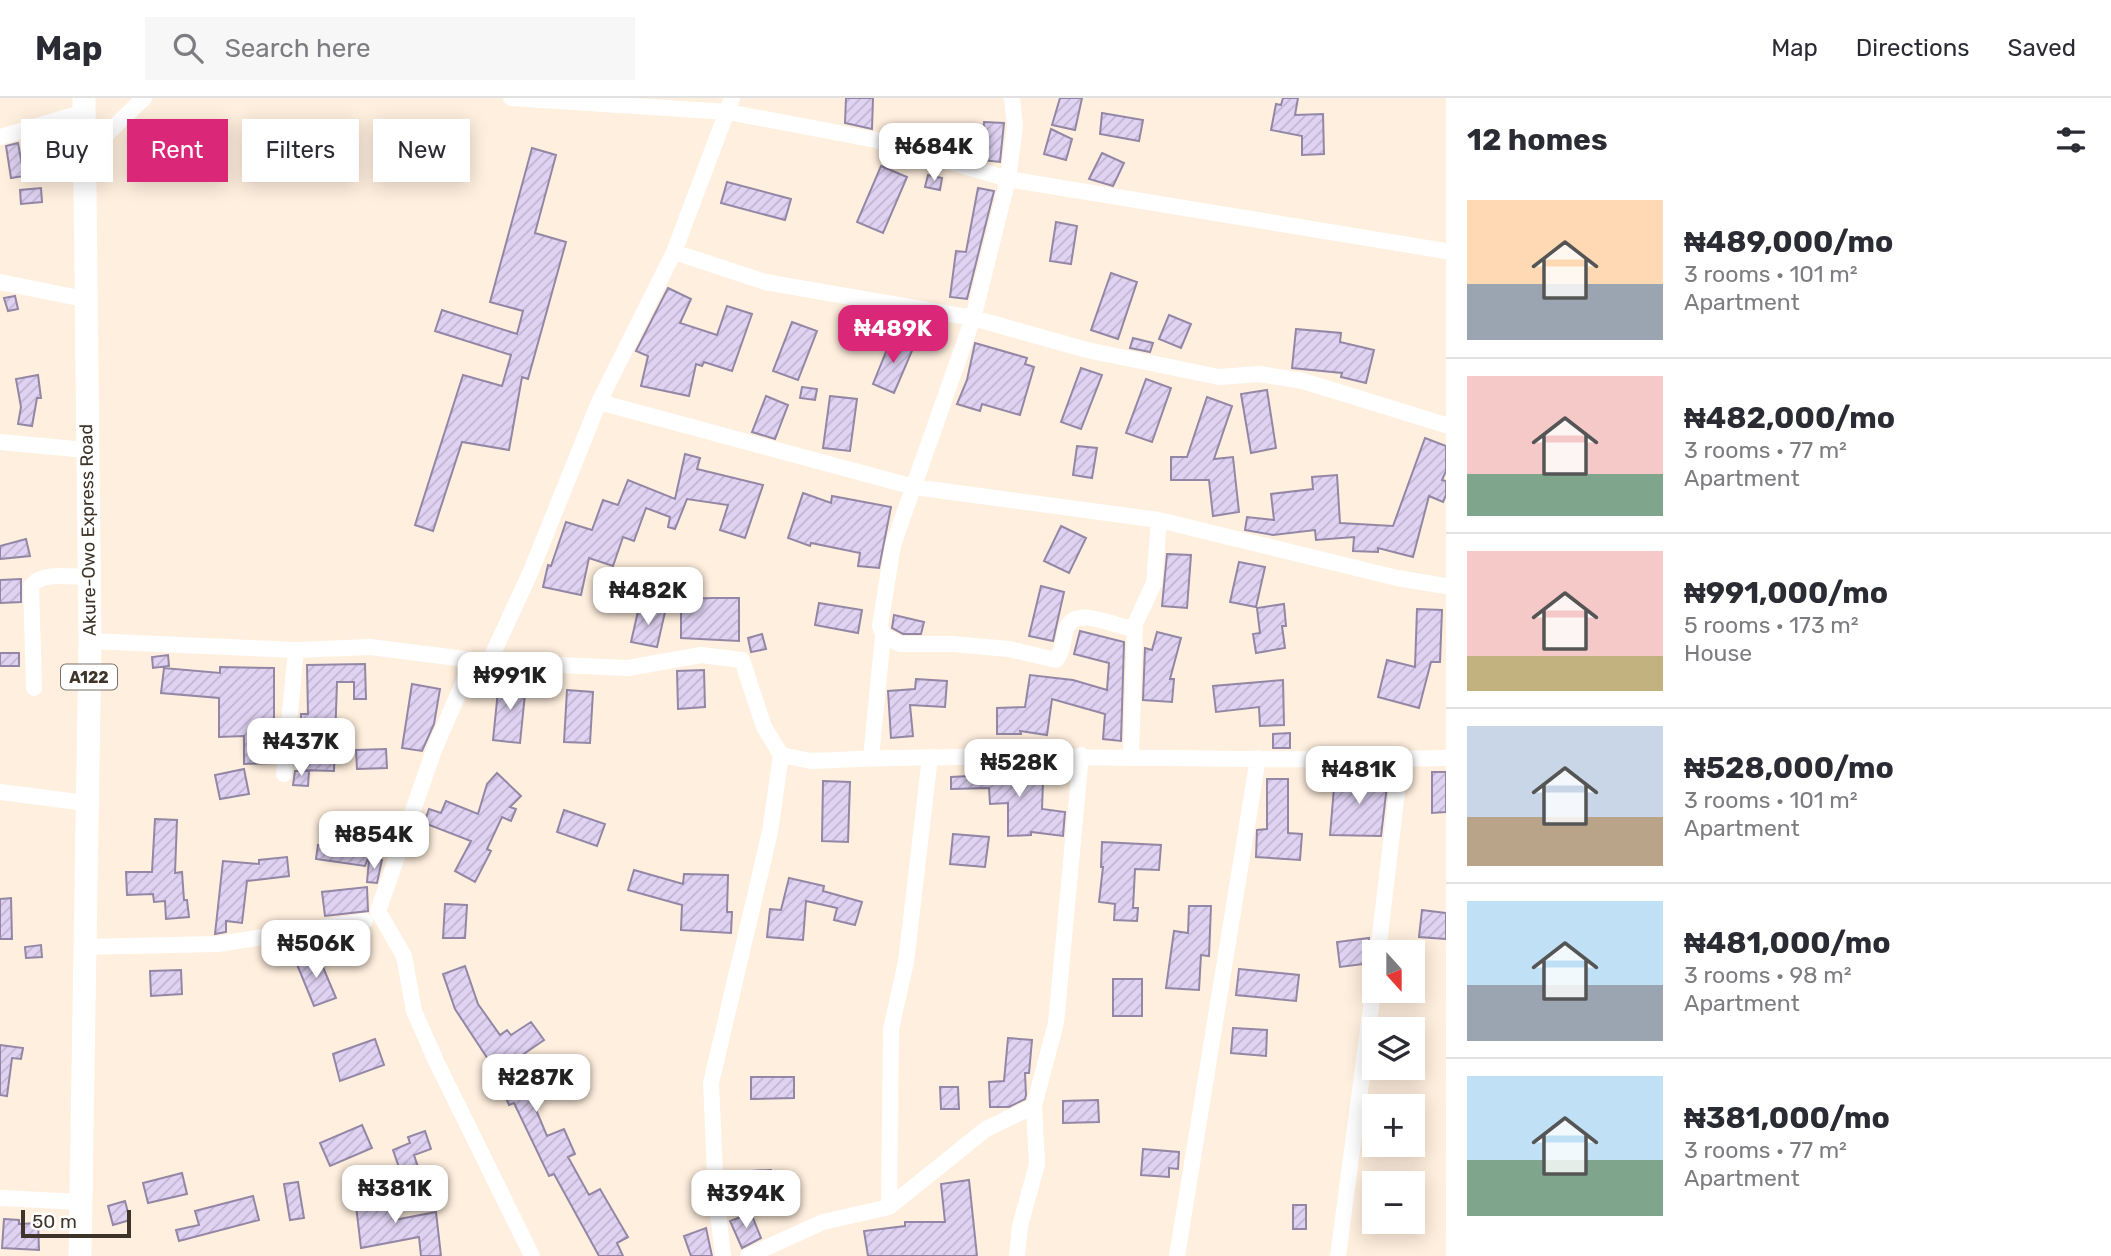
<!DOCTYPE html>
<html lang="en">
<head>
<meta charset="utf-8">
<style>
	body { margin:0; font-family:Rubik,sans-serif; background:#f7f7f7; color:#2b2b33; height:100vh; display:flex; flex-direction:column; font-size:26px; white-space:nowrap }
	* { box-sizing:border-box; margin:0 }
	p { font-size:23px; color:#7c7c81 }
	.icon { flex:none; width:38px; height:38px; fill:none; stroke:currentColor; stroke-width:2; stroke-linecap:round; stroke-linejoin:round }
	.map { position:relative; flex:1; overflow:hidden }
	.side { display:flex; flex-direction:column; background:#fff; width:665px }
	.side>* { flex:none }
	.guide { position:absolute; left:21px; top:21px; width:665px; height:63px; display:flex; gap:14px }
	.needle { width:46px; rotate:159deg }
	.buttons { position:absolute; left:1362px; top:842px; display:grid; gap:14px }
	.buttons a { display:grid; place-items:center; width:63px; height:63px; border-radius:0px; background:#fff; box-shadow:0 4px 18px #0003; font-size:35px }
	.scale { position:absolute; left:21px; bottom:18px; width:110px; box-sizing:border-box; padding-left:7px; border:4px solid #3e3429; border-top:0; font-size:19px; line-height:24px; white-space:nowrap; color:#3e3429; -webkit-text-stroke:5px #fff; paint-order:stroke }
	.price { position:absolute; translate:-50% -60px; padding:0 16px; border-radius:14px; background:#fff; color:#222; font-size:23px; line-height:46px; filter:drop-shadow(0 2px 4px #0008) }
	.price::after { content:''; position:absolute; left:50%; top:42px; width:21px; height:16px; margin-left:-10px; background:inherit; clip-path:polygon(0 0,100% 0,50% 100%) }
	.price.selected { background:#db2777; color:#fff }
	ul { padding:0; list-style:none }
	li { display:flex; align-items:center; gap:21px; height:175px; padding:0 21px }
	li+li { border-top:2px solid #e1e1e2 }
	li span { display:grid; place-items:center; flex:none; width:196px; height:140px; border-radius:0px; color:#555 }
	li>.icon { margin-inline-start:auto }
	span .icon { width:84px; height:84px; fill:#fffc; stroke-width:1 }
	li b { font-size:30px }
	h2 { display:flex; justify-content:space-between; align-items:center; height:84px; padding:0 21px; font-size:30px }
	.tag { padding:0 24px; border-radius:0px; background:#fff; box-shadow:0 4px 18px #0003; font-size:24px; line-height:63px }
	.tag.selected { background:#db2777; color:#fff }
	header { display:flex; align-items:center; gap:42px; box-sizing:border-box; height:98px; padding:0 35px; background:#fff; border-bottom:2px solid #e1e1e2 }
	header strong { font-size:33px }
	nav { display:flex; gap:38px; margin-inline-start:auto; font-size:24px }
	.search { width:490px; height:63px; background:#f7f7f7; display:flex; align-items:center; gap:18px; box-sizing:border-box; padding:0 24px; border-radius:0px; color:#7c7c81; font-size:26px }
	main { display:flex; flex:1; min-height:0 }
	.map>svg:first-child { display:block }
	.building { fill:url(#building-hatch); stroke:#9387a5; stroke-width:2 }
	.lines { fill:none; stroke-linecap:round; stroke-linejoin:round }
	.minor { stroke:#fff; stroke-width:16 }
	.highway { stroke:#fff; stroke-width:23 }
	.labels { text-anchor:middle; stroke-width:5; stroke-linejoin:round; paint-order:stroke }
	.shield { fill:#fff; stroke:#787169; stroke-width:2 }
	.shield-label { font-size:16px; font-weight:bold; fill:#3e3429 }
	.street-label { font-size:18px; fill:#3e3429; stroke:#fff }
</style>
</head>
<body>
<header>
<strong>Map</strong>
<div class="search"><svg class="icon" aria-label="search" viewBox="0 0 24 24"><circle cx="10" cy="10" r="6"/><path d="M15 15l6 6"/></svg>Search here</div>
<nav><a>Map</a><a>Directions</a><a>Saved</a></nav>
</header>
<main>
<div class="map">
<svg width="1446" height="1158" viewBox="0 0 1446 1158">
	<defs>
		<pattern id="building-hatch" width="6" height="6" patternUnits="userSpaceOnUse" patternTransform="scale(1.75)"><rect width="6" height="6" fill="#dfd2f3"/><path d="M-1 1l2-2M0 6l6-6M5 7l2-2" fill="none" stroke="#c0b5d0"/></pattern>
	</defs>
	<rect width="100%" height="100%" fill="#ffefde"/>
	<!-- building -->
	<path class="building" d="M846 0H873L872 31 845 25Z
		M1060 0H1082L1075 32 1052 27Z
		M1283 0H1298L1295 17 1323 16 1324 56 1302 57V38L1271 32 1276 6 1281 7Z
		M1102 15 1143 22 1139 43 1100 36Z
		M984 24 1004 25 1000 64 982 62Z
		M1051 31 1072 41 1066 62 1044 56Z
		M18 45 24 78 11 80 6 48Z
		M532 50 556 57 535 135 566 144 528 281 522 279 509 352 462 344 433 433 415 427 463 277 502 288 511 257 435 233 442 212 517 236 523 213 490 204Z
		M1102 55 1124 65 1113 88 1089 81Z
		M881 68 907 79 883 135 857 124Z
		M928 77 942 80 940 92 925 89Z
		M727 84 791 101 785 122 721 105Z
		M41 90 42 104 21 106 20 92Z
		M978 90 994 93 967 201 950 199 956 153 966 154Z
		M1056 124 1077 128 1071 166 1050 163Z
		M1111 175 1137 184 1118 241 1091 232Z
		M668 190 691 201 680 225 717 237 727 208 752 216 732 273 704 264 702 268 696 266 689 298 641 288 648 258 636 253Z
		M15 198 18 211 8 213 4 200Z
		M1169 217 1191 226 1181 250 1159 241Z
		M792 224 817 233 798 282 773 273Z
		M1296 231 1341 235 1340 244 1374 252 1366 285 1341 279 1342 275 1292 270Z
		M892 239 914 248 894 295 873 286Z
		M1133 240 1153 245 1150 254 1130 250Z
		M975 245 1027 260 1025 266 1034 269 1020 317 982 306 980 313 957 306 967 282Z
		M1081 270 1102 277 1081 331 1061 324Z
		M38 277 41 300H37L32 328 18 326 21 309 16 281Z
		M1146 281 1171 290 1152 344 1126 335Z
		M802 289 817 291 815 302 800 300Z
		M1267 292 1276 350 1251 355 1241 296Z
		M766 298 788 307 775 341 752 334Z
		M830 298 857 301 850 353 823 350Z
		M1207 299 1232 308 1214 361 1233 359 1239 414 1213 418 1209 382H1171V359H1187Z
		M1425 340 1446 348V373L1442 382 1446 383V397L1443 404 1429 398 1413 459 1378 450V454L1353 453 1354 439 1316 442 1315 432 1273 437 1245 432 1247 419 1274 422 1271 396 1313 391 1312 379 1337 377 1340 425 1393 428Z
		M1077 348 1097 350 1092 380 1073 377Z
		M685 356 700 360 697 371 763 387 745 440 720 432 728 407 687 401 675 431 668 429 670 419 646 410 634 443 623 439 613 468 589 460 581 497 543 489 548 467 551 468 566 424 592 432 603 402 618 407 628 382 675 401Z
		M803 395 831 405 832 398 891 409 879 470 858 468 860 455 811 445 810 448 788 440Z
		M1061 428 1086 440 1069 475 1044 463Z
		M26 441 30 458 0 461V448Z
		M1167 456 1191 457 1187 510 1162 508Z
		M1239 464 1265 469 1256 509 1230 504Z
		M21 481V504L0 505V482Z
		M1041 488 1064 494 1053 543 1029 538Z
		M713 500H739V543L681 540V501Z
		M819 505 862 512 858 535 815 527Z
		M1284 506 1286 528H1282L1285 550 1256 555 1253 536 1260 535 1257 510Z
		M639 509 665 514 657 549 631 544Z
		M1417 511 1442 512 1440 564H1431L1419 610 1378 599 1387 562 1415 569Z
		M894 517 924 524 921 536H903L892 530Z
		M1080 533 1124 544 1121 643 1103 641 1105 616 1052 601 1047 637 1020 633 1021 636H997V610L1025 609 1030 577 1073 582 1107 592 1109 565 1074 556Z
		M1157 534 1181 540 1170 581H1174L1172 604 1143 602 1145 550 1152 552Z
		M762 536 766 551 751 554 748 540Z
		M0 555H19V568H0Z
		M168 557 169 568 153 570 152 559Z
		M365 566 366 601H354V584H337L334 673 301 672V616H308L307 567Z
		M220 569 274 570V665L244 666V638L219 639V600L161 595 164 570 220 575Z
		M704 572 705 609 678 611 677 573Z
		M916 581 947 583 945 609 910 607 913 638 891 640 888 593 915 591Z
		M1283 582 1284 627 1260 628 1259 609 1216 614 1213 588Z
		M499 583 526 586 520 645 493 642Z
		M412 586 440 591 434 626 422 653 402 650Z
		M567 592 593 594 590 645 564 644Z
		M1290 635V650H1273V636Z
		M386 651 387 670 357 671 356 652Z
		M244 671 249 696 220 701 215 677Z
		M989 671 1054 672 1052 685 1043 684 1042 711 1065 714 1063 738 1031 734V737L1008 738V705L990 706 989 690 951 691V679L989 677Z
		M295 673H309L308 688 293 687Z
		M1432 674H1446V714L1432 715Z
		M497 675 521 698 510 709 516 711 511 723 502 719 487 751 491 753 475 784 455 773 471 743 424 725 429 711 441 715 446 703 478 716 487 686Z
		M1335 678 1388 679 1381 738 1330 737Z
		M1267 681H1288V735L1302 736 1300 762 1256 759 1257 732 1267 731Z
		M823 683 850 684 848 744 822 743Z
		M564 712 605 726 597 748 557 734Z
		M155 721 177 722 175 775 182 774 184 802H187L189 819 166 821 165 803 154 804 153 796 127 797 126 774H152Z
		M953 736 989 739 985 769 950 766Z
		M1102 744 1161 747 1159 772 1135 771 1133 810H1138L1137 823 1114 822 1115 806 1099 804 1103 769H1101Z
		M318 747 370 755 365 768 316 761Z
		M287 759 289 778 247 783 242 825 226 823V834L215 836 223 763 259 766V762Z
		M369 762H382L377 785 367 784Z
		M634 772 683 786 684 776 728 777 727 814H732L731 835 681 832 682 807 628 792Z
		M789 780 824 788 823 793 862 804 855 827 834 822 837 810 806 803 803 842 767 839 770 811 781 812Z
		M367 789 368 813 325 818 322 794Z
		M11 800 12 841H0V801Z
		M445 806 467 807 465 840H443Z
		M1189 808H1211L1209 858 1201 857 1199 892 1166 890 1174 833 1188 835Z
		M1422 812 1446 815V841L1419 839Z
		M1369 840 1368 853 1372 865 1340 869 1337 844Z
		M41 847 42 859 26 860 25 849Z
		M317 855 336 900 314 908 296 864Z
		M465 868 478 906 500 937 507 932 511 937 531 924 544 942 515 962 547 1038 564 1031 575 1056 568 1059 589 1097 600 1091 628 1139 617 1145 623 1158H599L554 1076 549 1078 514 1005 509 1007 498 982 501 981 455 911 443 876Z
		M1239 871 1299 877 1296 903 1236 897Z
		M181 872 182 896 151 898 150 873Z
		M1113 881H1142V918H1113Z
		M1233 930 1267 932 1266 958 1231 955Z
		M1008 940 1032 942 1029 975H1025L1026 997 1025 1001 1009 1009H990L989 984 1004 983Z
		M375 941 384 967 340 983 333 956Z
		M0 947 23 950 21 961 12 960 7 998 0 997Z
		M751 979H794V1000L751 1001Z
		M940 989H958L959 1011H941Z
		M1098 1002 1099 1024 1063 1025V1003Z
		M362 1027 372 1050 330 1068 320 1045Z
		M425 1033 431 1051 414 1057 422 1081 405 1087 393 1052 410 1045 408 1039Z
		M1143 1051 1179 1054 1178 1071 1169 1070V1079L1141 1077Z
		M771 1072 772 1094 734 1096 733 1074Z
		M182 1075 187 1096 148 1105 143 1085Z
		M969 1082 977 1158H868L864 1133 905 1128V1124H945L941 1086Z
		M298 1084 304 1120 290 1122 284 1086Z
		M390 1094 394 1122 436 1114 441 1158H421L419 1139 361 1150 355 1099Z
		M253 1098 259 1122 179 1143 176 1132 199 1127 195 1113Z
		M125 1103 130 1122 113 1127 108 1108Z
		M1293 1107H1306V1131H1293Z
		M751 1115 761 1140 742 1150 730 1123Z
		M4 1121 19 1122V1126L38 1125 39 1152 2 1150Z
		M706 1130 712 1158H691L684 1138Z"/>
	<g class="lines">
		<!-- minor -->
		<path class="minor" d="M511 0 728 14 876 42 1008 81 1446 153
			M1012 0 1015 28 1008 81 973 220 893 447 880 528 883 537 900 546H952L1009 551 1056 562C1062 555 1063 545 1065 535 1072 506 1108 526 1129 530L1135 526 1154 485 1159 422
			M0 39 84 14
			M85 57 144 0
			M674 154 765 184 973 220 1087 252 1219 279 1259 276 1303 283 1446 327
			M0 184 84 201
			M599 304 914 389 1159 422 1397 480 1446 488
			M0 344 86 352
			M90 543 296 552 370 549 489 564 628 570 701 557 742 562 764 629 781 657 811 663C1023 652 1234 666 1446 660
			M473 562 434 652 378 813 404 858 414 913 436 963 532 1158
			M489 564 531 473 599 304 674 154 732 0
			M34 590 31 488C43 473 71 479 89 479
			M930 659 906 864 891 931 889 1109 986 1031 1034 1008 1056 925 1081 657
			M871 660 883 537
			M1131 660 1135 526
			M284 676 296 552
			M0 694 86 705
			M84 849 218 846 365 823
			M1378 854 1401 660
			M0 1100 81 1104
			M723 1158 716 1097 711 985 770 734 781 657
			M748 1158 823 1124 889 1109
			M1017 1158 1020 1128 1037 1066 1034 1008
			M1177 1158 1258 660
			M1338 1158 1374 887"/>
		<!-- highway -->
		<path class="highway" d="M80 1158 90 543 84 0"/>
	</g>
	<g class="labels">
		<!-- shield labels -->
		<rect class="shield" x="61" y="566.5" width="56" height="25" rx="5"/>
		<g class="shield-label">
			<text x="89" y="585">A122</text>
		</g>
		<!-- street labels -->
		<g class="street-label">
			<text transform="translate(88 432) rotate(-91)" y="6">Akure-Owo Express Road</text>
		</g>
	</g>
</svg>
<div class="buttons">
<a><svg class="needle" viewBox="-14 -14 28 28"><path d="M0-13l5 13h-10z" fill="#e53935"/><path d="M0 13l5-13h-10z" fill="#7c7c81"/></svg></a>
<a><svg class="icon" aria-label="layers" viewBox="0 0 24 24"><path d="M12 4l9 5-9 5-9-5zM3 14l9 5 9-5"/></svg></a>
<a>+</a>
<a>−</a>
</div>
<div class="scale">50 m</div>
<b class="price" style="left:934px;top:85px">₦684K</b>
<b class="price selected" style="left:893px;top:267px">₦489K</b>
<b class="price" style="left:648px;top:529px">₦482K</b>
<b class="price" style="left:510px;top:614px">₦991K</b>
<b class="price" style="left:301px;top:680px">₦437K</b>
<b class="price" style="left:1019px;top:701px">₦528K</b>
<b class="price" style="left:1359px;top:708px">₦481K</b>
<b class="price" style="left:374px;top:773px">₦854K</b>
<b class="price" style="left:316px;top:882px">₦506K</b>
<b class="price" style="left:536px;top:1016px">₦287K</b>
<b class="price" style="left:395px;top:1127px">₦381K</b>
<b class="price" style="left:746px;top:1132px">₦394K</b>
<div class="guide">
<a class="tag">Buy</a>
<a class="tag selected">Rent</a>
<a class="tag">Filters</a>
<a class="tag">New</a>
</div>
</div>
<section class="side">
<h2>12 homes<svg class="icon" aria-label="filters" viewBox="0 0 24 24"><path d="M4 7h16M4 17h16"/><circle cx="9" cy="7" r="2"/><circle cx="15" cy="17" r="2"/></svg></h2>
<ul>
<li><span style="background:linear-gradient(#ffd9b3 60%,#9aa5b1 0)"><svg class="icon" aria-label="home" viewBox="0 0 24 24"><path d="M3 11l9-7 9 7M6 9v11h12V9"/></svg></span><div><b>₦489,000/mo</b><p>3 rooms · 101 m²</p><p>Apartment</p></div></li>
<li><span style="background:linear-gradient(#f6c9c9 70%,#7fa58c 0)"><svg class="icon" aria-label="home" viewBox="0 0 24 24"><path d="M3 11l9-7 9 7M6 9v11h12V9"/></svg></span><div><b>₦482,000/mo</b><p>3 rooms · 77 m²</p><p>Apartment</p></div></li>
<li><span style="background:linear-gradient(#f6c9c9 75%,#c2b280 0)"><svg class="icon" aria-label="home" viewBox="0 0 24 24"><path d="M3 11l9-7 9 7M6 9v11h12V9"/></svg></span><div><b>₦991,000/mo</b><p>5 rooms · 173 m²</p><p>House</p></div></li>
<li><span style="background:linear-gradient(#c9d6e8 65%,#b9a48a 0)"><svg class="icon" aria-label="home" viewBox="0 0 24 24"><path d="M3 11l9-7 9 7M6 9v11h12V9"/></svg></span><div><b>₦528,000/mo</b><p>3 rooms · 101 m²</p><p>Apartment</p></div></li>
<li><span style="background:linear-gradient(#bfe0f5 60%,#9aa5b1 0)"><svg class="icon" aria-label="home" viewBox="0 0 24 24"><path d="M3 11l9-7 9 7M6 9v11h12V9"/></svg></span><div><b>₦481,000/mo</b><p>3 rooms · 98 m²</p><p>Apartment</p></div></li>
<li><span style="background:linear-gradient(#bfe0f5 60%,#7fa58c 0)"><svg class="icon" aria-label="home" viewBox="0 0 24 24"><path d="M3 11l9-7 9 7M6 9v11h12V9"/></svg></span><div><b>₦381,000/mo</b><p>3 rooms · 77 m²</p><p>Apartment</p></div></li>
</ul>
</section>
</main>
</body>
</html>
